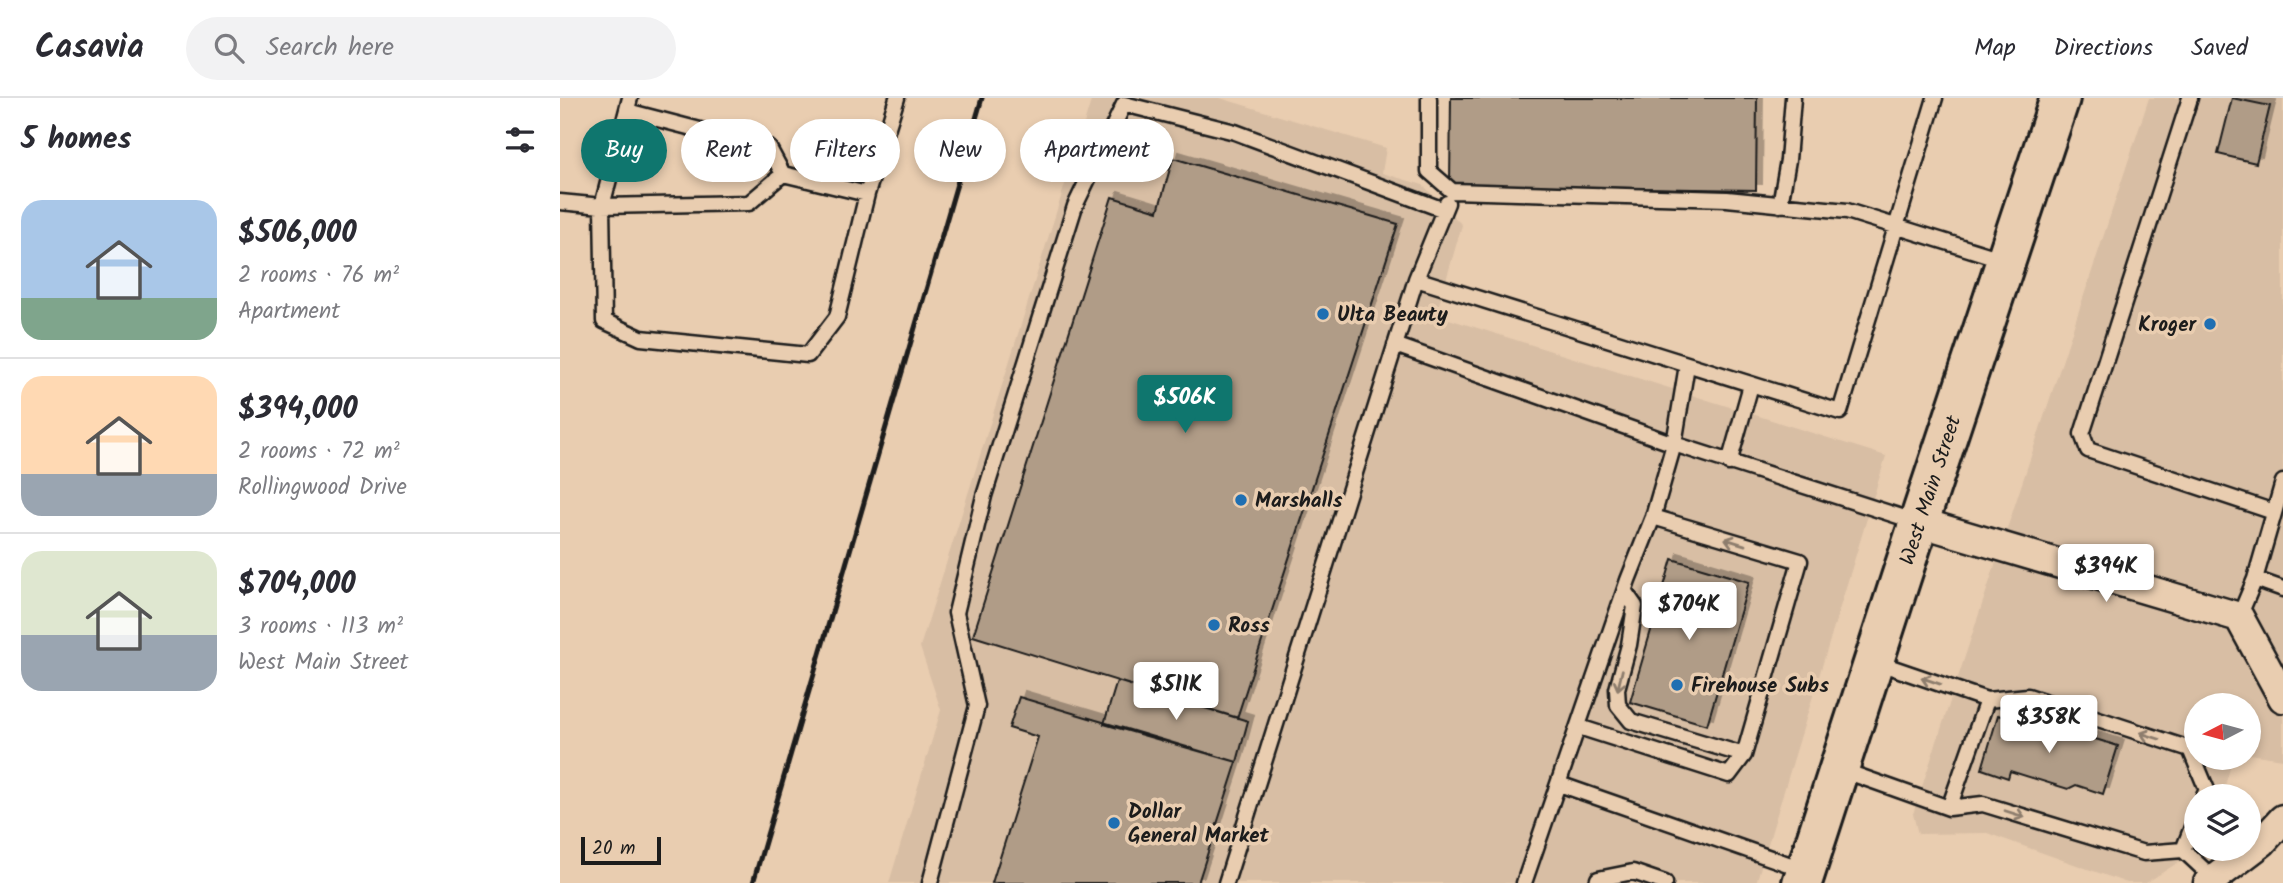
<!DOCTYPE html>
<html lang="en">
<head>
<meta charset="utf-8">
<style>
	body { margin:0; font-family:Kalam,sans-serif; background:#f2f2f3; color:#2b2b33; height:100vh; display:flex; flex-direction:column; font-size:26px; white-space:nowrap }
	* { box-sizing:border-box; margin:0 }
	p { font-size:23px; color:#7c7c81 }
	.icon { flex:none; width:38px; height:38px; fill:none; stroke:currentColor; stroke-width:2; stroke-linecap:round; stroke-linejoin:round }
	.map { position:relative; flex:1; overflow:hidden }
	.sheet { display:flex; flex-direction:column; background:#fff; width:560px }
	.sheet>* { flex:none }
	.guide { position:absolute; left:21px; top:21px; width:665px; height:63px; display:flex; gap:14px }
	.needle { width:46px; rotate:264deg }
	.fabs { position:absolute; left:1624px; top:595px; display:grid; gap:14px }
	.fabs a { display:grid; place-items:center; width:77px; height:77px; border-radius:50%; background:#fff; box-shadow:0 4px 10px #0003; font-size:35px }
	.scale { position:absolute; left:21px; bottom:18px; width:80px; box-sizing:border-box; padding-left:7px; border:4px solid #1c1c1c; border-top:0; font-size:19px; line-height:24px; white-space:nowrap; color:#1c1c1c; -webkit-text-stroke:5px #e9cdb0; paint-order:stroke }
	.price { position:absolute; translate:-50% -60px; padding:0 16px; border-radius:7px; background:#fff; color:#222; font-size:23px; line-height:46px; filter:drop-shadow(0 2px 4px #0008) }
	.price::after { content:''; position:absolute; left:50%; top:42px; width:21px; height:16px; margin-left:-10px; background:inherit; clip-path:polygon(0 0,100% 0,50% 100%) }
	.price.on { background:#0f766e; color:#fff }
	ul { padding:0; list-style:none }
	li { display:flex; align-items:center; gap:21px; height:175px; padding:0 21px }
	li+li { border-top:2px solid #e1e1e2 }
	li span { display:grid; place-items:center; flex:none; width:196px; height:140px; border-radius:21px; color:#555 }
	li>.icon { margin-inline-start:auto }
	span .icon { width:84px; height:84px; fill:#fffc; stroke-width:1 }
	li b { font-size:30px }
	h2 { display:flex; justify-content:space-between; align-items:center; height:84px; padding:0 21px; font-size:30px }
	.tag { padding:0 24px; border-radius:32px; background:#fff; box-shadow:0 4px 10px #0003; font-size:24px; line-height:63px }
	.tag.on { background:#0f766e; color:#fff }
	header { display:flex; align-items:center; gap:42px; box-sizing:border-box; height:98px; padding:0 35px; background:#fff; border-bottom:2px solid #e1e1e2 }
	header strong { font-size:33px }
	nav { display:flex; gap:38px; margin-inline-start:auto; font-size:24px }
	.search { width:490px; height:63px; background:#f2f2f3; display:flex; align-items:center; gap:18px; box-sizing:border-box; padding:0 24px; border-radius:38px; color:#7c7c81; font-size:26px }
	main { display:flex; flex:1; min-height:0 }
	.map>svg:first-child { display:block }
	.built { fill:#d8bea4 }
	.building { fill:#b09c87; stroke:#1c1c1c; stroke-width:2; filter:url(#shadow) }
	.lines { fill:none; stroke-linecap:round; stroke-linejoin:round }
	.service-casing { stroke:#1c1c1c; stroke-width:19 }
	.minor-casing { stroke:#1c1c1c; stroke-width:33 }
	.primary-casing { stroke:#1c1c1c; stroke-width:44 }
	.service { stroke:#e9cdb0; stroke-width:14 }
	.minor { stroke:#e9cdb0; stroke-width:28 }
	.primary { stroke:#e9cdb0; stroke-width:38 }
	.rail { stroke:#1c1c1c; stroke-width:5 }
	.oneway { stroke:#8d7d6d }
	.poi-dot { fill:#1f6fb2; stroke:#e9cdb0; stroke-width:2.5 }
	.labels { text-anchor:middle; stroke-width:7; stroke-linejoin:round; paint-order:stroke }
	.poi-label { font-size:21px; font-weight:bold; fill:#1c1c1c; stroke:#e9cdb0; text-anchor:start }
	.street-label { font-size:21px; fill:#1c1c1c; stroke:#e9cdb0 }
</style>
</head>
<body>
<header>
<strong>Casavia</strong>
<div class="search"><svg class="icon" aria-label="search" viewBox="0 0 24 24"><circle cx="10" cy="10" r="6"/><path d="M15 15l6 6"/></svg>Search here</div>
<nav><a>Map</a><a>Directions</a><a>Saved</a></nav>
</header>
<main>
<section class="sheet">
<h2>5 homes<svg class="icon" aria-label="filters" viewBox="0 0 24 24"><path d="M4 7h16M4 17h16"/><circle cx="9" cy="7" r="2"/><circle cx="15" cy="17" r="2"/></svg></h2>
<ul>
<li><span style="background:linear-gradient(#a9c7e8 70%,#7fa58c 0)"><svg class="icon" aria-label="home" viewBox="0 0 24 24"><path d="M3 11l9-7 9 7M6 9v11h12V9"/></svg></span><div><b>$506,000</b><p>2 rooms · 76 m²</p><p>Apartment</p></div></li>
<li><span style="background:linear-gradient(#ffd9b3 70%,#9aa5b1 0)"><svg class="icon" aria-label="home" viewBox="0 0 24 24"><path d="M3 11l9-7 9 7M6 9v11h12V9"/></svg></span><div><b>$394,000</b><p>2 rooms · 72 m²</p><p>Rollingwood Drive</p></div></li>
<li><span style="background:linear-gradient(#dfe7d0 60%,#9aa5b1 0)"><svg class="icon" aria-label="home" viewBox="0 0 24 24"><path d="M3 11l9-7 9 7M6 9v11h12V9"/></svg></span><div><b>$704,000</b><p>3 rooms · 113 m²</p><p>West Main Street</p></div></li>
</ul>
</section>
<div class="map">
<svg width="1723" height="785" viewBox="0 0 1723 785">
	<defs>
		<filter id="shadow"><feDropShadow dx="6" dy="-6" stdDeviation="0" flood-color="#0004"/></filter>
	</defs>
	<rect width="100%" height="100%" fill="#e9cdb0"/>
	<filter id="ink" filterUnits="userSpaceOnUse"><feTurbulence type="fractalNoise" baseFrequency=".0143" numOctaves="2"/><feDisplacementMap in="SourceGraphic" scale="14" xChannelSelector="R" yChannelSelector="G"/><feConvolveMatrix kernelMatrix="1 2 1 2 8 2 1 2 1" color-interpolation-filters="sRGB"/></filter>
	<g filter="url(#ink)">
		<!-- built -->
		<path class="built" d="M532 0H660L826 50 822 75 863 87 902 127 876 217 1326 358 1196 785H329L381 612 360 549Z
			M1589 0H1723V661L1689 656V607H1636V660H1673L1662 698H1636V751H1639L1586 785H1567L1427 735 1358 736 1353 716Z"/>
		<!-- building -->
		<path class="building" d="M891 0H1197L1196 92 890 87Z
			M1672 0 1710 8 1696 65 1658 56Z
			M613 60 838 126 677 620 413 538 552 99 598 113Z
			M1112 461 1189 484 1147 627 1070 604Z
			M557 583 688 623 677 664 544 626Z
			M459 599 677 664 638 785H432L478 639 449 630Z
			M1438 617 1465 626 1467 620 1558 648 1543 696 1516 687 1508 691 1450 673 1448 680 1422 671Z"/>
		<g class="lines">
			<defs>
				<path id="service" d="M869 0V73L892 93 1167 101 1287 113 1444 162
					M1630 0 1522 336 1528 352 1714 414
					M67 13 209 50 223 76 307 96
					M223 76 189 105 42 108 44 223 81 240 248 257 277 219 307 96 337 0
					M0 104 42 108 70 0
					M1220 107 1228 62 1233 0
					M856 181 887 105
					M835 247 1114 346 1127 267
					M1169 365 1191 287
					M1695 481 1723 491
					M1065 494 1075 508 1069 547 1057 591 1058 607 1071 623 1184 657
					M1679 519 1695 481 1723 384
					M1316 564 1427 602 1468 598 1630 651 1647 692 1644 698
					M1019 629 1169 677 1184 657 1240 463 1093 419
					M1282 672 1389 710 1423 706 1584 755 1623 752 1654 781
					M999 686 1245 772
					M1389 710 1427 602
					M1623 752 1636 719
					M370 785 417 608 396 515 424 398 515 108 564 6 675 34 884 112
					M666 785 856 181 1280 314 1375 0
					M964 785 1068 482 1093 419 1114 346 1357 424
					M1037 785 1038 781 1073 774 1105 785"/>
				<path id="minor" d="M1359 424 1679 519 1723 600
					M1648 785 1702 744 1723 721"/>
				<path id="primary" d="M1242 785 1359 424 1500 0"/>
			</defs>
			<!-- service casing -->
			<use href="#service" class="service-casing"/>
			<!-- minor casing -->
			<use href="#minor" class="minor-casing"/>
			<!-- primary casing -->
			<use href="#primary" class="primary-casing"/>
			<!-- service -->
			<use href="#service" class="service"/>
			<!-- minor -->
			<use href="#minor" class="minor"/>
			<!-- primary -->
			<use href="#primary" class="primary"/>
			<!-- rail -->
			<path class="rail" d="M193 785 422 0"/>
		</g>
		<!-- one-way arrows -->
		<defs><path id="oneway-shaft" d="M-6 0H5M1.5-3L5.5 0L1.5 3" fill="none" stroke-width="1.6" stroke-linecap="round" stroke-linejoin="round" transform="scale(1.75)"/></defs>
		<g class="oneway">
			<use href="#oneway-shaft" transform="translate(1175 444) rotate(-163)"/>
			<use href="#oneway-shaft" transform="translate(1060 582) rotate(103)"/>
			<use href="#oneway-shaft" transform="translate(1371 583) rotate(-161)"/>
			<use href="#oneway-shaft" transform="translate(1590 638) rotate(-162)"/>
			<use href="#oneway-shaft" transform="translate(1455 716) rotate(18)"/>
		</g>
	</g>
	<!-- markers -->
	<g class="poi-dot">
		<circle cx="763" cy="216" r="7"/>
		<circle cx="1650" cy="226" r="7"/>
		<circle cx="681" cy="402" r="7"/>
		<circle cx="654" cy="527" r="7"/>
		<circle cx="1117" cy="587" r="7"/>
		<circle cx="554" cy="725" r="7"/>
	</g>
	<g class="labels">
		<!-- poi labels -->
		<g class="poi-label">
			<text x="777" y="223">Ulta Beauty</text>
			<text x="1636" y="233" text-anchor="end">Kroger</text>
			<text x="695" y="409">Marshalls</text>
			<text x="668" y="534">Ross</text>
			<text x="1131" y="594">Firehouse Subs</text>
			<text x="568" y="720">Dollar<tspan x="568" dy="24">General Market</tspan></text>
		</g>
		<!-- street labels -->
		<g class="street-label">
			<text transform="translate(1370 392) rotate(-72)" y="7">West Main Street</text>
		</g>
	</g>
</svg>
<div class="fabs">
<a><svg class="needle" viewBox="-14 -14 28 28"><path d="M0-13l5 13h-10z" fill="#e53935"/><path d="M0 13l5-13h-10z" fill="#7c7c81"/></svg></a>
<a><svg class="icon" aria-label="layers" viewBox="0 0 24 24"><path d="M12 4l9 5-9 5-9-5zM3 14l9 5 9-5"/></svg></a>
</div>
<div class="scale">20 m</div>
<b class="price on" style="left:625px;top:337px">$506K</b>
<b class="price" style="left:1546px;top:506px">$394K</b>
<b class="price" style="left:1129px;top:544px">$704K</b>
<b class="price" style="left:616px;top:624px">$511K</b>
<b class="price" style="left:1489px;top:657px">$358K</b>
<div class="guide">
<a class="tag on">Buy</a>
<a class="tag">Rent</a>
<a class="tag">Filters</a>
<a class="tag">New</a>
<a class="tag">Apartment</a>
</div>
</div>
</main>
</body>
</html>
